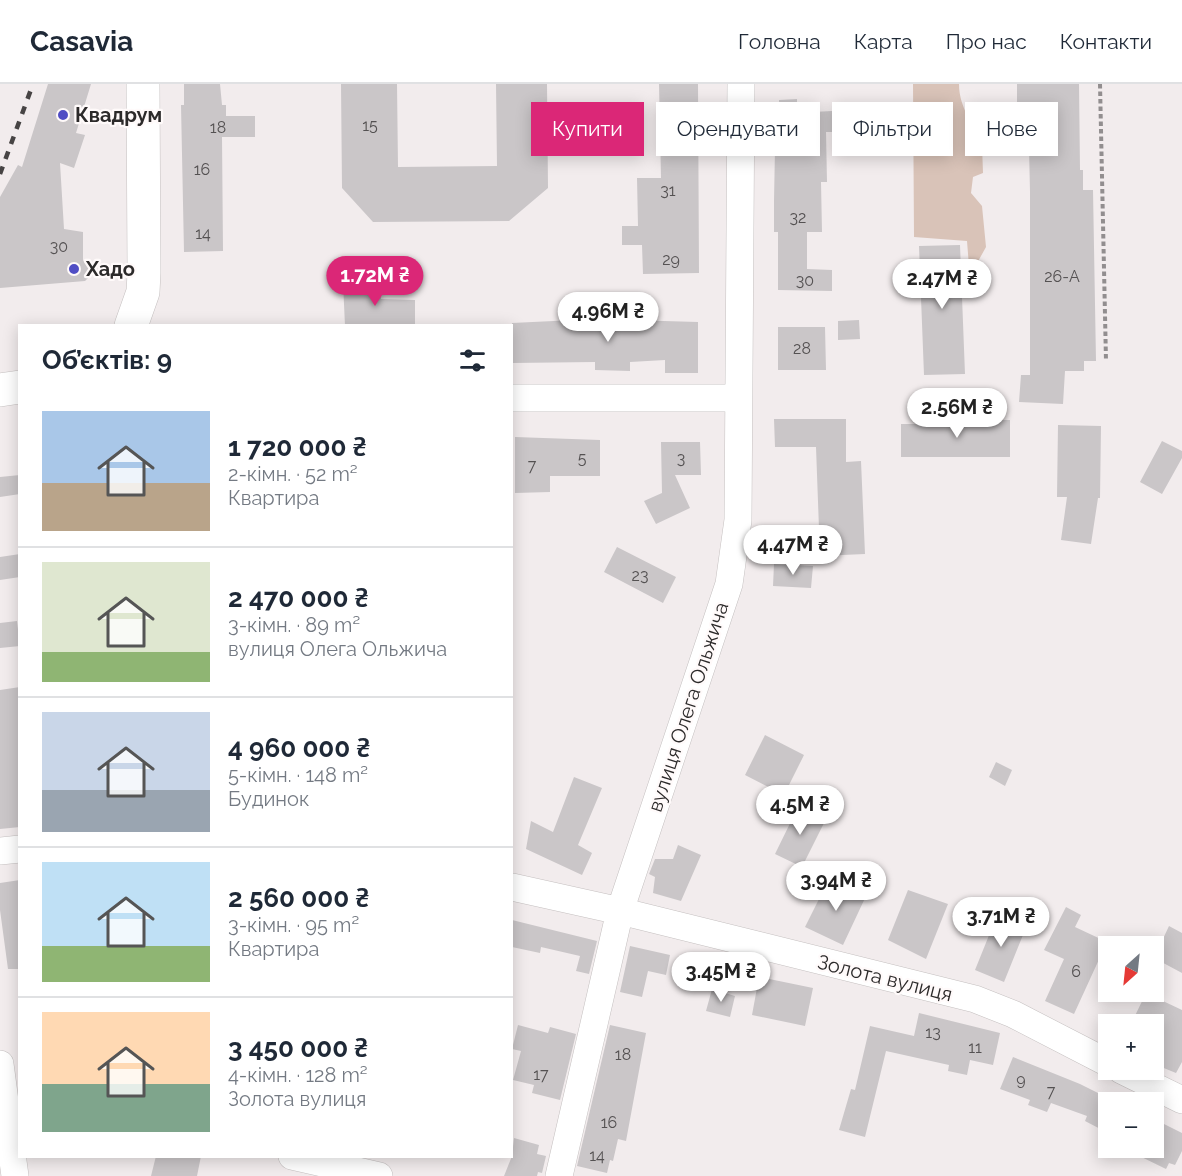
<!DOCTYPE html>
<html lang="uk">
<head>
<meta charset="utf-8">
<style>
	body { margin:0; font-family:Raleway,sans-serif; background:#f2f2f3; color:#1f2937; height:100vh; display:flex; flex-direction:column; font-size:22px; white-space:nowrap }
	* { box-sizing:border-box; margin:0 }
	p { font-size:20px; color:#747a83 }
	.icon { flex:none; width:33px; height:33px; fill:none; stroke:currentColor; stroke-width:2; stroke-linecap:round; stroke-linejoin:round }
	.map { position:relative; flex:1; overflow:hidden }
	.side { position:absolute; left:18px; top:240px; width:495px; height:834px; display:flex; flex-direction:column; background:#fff; border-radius:0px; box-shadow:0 3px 15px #0003 }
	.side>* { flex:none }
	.hud { position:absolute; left:531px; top:18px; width:561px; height:54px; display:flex; gap:12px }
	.needle { width:39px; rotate:207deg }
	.tools { position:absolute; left:1098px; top:852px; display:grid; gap:12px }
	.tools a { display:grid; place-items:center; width:66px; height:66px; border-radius:0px; background:#fff; box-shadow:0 3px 15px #0003; font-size:30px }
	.price { position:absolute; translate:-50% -51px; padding:0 14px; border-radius:21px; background:#fff; color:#222; font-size:20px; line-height:39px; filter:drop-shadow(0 2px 3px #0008) }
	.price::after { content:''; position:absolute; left:50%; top:36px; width:18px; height:14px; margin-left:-9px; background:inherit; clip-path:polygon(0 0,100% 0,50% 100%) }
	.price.selected { background:#db2777; color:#fff }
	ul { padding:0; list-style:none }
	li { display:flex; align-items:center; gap:18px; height:150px; padding:0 24px }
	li+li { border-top:2px solid #e0e1e3 }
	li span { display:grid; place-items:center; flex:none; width:168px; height:120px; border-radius:0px; color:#555 }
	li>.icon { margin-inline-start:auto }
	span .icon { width:72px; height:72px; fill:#fffc; stroke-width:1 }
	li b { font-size:26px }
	h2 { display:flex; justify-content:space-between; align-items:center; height:72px; padding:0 24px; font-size:26px }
	.tag { padding:0 21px; border-radius:0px; background:#fff; box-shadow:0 3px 15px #0003; font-size:21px; line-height:54px }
	.tag.selected { background:#db2777; color:#fff }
	header { display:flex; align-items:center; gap:36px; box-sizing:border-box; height:84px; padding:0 30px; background:#fff; border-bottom:2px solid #e0e1e3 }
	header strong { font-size:28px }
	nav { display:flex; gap:33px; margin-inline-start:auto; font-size:21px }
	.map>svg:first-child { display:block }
	.green { fill:#d9c3b8 }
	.building { fill:#cac6c8 }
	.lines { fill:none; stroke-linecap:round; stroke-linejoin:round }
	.minor-casing { stroke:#c5c0c0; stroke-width:28 }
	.tertiary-casing { stroke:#c5c0c0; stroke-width:34 }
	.path { stroke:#928e8f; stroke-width:4; stroke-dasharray:4.5 3; stroke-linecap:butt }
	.minor { stroke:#fff; stroke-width:27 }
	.tertiary { stroke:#fff; stroke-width:33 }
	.rail { stroke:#474444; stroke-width:4.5; stroke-dasharray:8 8; stroke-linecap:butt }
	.poi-dot { fill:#504dc4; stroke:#fffafa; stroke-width:2 }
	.labels { text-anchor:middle; stroke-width:4.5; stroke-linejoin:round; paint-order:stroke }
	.number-label { font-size:16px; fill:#545152 }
	.poi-label { font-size:20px; font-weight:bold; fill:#2c2a2a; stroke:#fffafa; text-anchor:start }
	.street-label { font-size:20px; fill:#2c2a2a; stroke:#fffafa }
</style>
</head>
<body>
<header>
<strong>Casavia</strong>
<nav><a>Головна</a><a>Карта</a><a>Про нас</a><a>Контакти</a></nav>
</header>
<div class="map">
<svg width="1182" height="1092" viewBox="0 0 1182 1092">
	<rect width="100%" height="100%" fill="#f2eced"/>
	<!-- green -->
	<path class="green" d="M913 0H959C959 23 972 34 974 57L982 61 983 89 973 93 971 109 982 122 986 163 976 181 969 182 967 157 914 153Z"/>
	<!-- building -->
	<path class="building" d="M48 0H91L76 49 85 51 74 84 60 79 64 145 83 148V176L94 188 85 197 0 204V113L18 81 22 83Z
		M184 0H220L222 21H226V32H255V53H222L223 167 184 168 181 21H184Z
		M341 0H397L398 83 497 82 496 0H547L548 104 509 137 373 138 342 104Z
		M659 0H698L699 189 643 190 642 161H622V142H638L637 94H661Z
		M1017 0H1079L1080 86H1083V106H1093L1096 277H1084V287H1065L1063 320 1019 318 1021 291H1030V108L1028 20H1017Z
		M797 15V24L813 23V28L832 27V48H826L827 98H821L822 148H807V185L832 186V207L778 206V148H774V117L775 65H780L779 16Z
		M960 161 965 290 924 291 919 162Z
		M380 196 381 215 415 216V242H345L343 198Z
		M595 235 698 238V289H665V276L630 278V287L595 286V278L512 279V239Z
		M859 236 860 255 838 256V237Z
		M778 243H825L826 286H778Z
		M774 335H846V378L861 377 865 470 820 472 816 363H775Z
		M932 336H1010V373H901V340H932Z
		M1058 341 1101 342 1100 414H1098L1091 460 1061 456 1067 413H1057Z
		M515 353 600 356V392H550V408L515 409Z
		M1162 357 1182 367V374L1162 410 1140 398Z
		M661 358H700L701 391H675L690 424 656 440 644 417 662 409Z
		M20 391V410L0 413V393Z
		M617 463 676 493 663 519 604 488Z
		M20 470V493L0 496V473Z
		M774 480 813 482 811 504 773 502Z
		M17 537 20 562 0 564V539Z
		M20 603V743L0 745V606Z
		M765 651 804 671 784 711 745 691Z
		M996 678 1012 686 1005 702 989 693Z
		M574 693 602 704 578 761 592 769 582 791 526 765 531 737 553 748Z
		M799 721 826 735 802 783 775 770Z
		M678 761 701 771 681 817 653 809 655 793 649 790 655 775H673Z
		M829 795 866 812 843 861 805 843Z
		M20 796V885H8L0 826V799Z
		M908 806 948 820 926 875 888 856Z
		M1066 823 1081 831 1075 843 1107 858 1074 930 1045 917 1064 875 1044 866Z
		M998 829 1027 841 1004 898 975 886Z
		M512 836 597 857 589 890 576 887 580 872 541 863 540 869 512 863Z
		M1169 842 1182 849V889L1154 874Z
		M630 862 670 871 666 891 648 887 642 913 620 908Z
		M759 893 813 904 805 942 752 931Z
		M712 905 735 912 730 933 706 927Z
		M1146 909 1182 926V978L1176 989 1154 980V940H1131Z
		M919 929 1000 949 993 981 970 976 967 991 948 987 949 981 886 967 865 1053 839 1046 851 1005 855 1006 870 942 914 952Z
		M518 941 548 949 550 943 576 950 560 1016 532 1009 534 1001 513 996 521 967 512 965Z
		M610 941 646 949 626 1057 618 1055 613 1077 610 1076 607 1089 577 1082Z
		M1013 973 1080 1000 1108 1014V1049L1085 1037 1087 1032 1051 1019 1047 1028 1028 1021 1030 1016 1000 1005Z
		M1164 1040 1182 1049V1067L1175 1081 1169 1079 1166 1085 1123 1064H1154Z
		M514 1054 539 1061 537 1070 546 1072 542 1089 538 1088 537 1092H504L512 1072Z
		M156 1072H201L197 1092H151Z"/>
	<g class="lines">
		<defs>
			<path id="minor" d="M512 314H737
				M0 767 20 765
				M512 803 620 827 975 915 1013 930 1108 979
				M0 980 15 1092
				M1121 986 1182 1016
				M292 1072 379 1092
				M559 1092 620 827 729 500 738 436 741 0"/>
			<path id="tertiary" d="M131 242 143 208 144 189 143 0
				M0 306 20 303"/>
		</defs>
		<!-- minor casing -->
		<use href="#minor" class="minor-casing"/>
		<!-- tertiary casing -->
		<use href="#tertiary" class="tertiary-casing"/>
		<!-- path -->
		<path class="path" d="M1100 0 1106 277"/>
		<!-- minor -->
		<use href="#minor" class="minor"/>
		<!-- tertiary -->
		<use href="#tertiary" class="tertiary"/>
		<!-- rail -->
		<path class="rail" d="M0 90 33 0"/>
	</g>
	<!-- markers -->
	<g class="poi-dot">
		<circle cx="63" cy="31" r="6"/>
		<circle cx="74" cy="185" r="6"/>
	</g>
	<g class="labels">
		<!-- number labels -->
		<g class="number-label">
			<text x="370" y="47">15</text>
			<text x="218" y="49">18</text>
			<text x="202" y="91">16</text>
			<text x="668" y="112">31</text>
			<text x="798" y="139">32</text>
			<text x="203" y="155">14</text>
			<text x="59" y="168">30</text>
			<text x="671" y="181">29</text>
			<text x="1062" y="198">26-А</text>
			<text x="805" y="202">30</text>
			<text x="802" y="270">28</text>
			<text x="582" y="380">5</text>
			<text x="681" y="380">3</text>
			<text x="532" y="387">7</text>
			<text x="640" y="497">23</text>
			<text x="1076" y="893">6</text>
			<text x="933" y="954">13</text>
			<text x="975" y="969">11</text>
			<text x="623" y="976">18</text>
			<text x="541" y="996">17</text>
			<text x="1021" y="1001">9</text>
			<text x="1051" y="1013">7</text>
			<text x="609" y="1044">16</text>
			<text x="597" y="1077">14</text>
		</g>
		<!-- poi labels -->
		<g class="poi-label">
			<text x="75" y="38">Квадрум</text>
			<text x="86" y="192">Хадо</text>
		</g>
		<!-- street labels -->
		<g class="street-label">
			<text transform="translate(688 623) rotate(-72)" y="7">вулиця Олега Ольжича</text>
			<text transform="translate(885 894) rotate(14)" y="7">Золота вулиця</text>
		</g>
	</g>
</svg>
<div class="tools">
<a><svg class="needle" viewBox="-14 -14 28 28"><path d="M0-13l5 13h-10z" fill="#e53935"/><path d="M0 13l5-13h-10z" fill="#747a83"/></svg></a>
<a>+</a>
<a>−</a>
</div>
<b class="price selected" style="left:375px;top:223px">1.72M ₴</b>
<b class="price" style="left:942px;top:226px">2.47M ₴</b>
<b class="price" style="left:608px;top:259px">4.96M ₴</b>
<b class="price" style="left:957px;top:355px">2.56M ₴</b>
<b class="price" style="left:793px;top:492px">4.47M ₴</b>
<b class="price" style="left:800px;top:752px">4.5M ₴</b>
<b class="price" style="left:836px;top:828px">3.94M ₴</b>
<b class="price" style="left:1001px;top:864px">3.71M ₴</b>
<b class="price" style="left:721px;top:919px">3.45M ₴</b>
<div class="hud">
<a class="tag selected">Купити</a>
<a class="tag">Орендувати</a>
<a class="tag">Фільтри</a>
<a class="tag">Нове</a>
</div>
<section class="side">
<h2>Об’єктів: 9<svg class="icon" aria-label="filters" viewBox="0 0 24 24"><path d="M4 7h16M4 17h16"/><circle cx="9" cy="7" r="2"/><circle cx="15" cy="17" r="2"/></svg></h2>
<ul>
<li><span style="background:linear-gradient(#a9c7e8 60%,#b9a48a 0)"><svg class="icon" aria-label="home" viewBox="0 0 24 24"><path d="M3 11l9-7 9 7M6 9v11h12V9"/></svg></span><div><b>1 720 000 ₴</b><p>2-кімн. · 52 m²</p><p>Квартира</p></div></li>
<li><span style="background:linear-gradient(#dfe7d0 75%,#8fb573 0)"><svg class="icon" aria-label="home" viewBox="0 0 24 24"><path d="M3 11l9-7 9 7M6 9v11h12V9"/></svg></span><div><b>2 470 000 ₴</b><p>3-кімн. · 89 m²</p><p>вулиця Олега Ольжича</p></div></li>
<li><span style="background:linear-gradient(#c9d6e8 65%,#9aa5b1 0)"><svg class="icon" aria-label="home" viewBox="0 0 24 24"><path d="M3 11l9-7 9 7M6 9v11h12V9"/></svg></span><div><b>4 960 000 ₴</b><p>5-кімн. · 148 m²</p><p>Будинок</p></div></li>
<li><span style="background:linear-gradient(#bfe0f5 70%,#8fb573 0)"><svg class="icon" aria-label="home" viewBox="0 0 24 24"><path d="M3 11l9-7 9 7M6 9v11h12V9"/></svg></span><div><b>2 560 000 ₴</b><p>3-кімн. · 95 m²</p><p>Квартира</p></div></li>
<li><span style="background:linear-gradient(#ffd9b3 60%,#7fa58c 0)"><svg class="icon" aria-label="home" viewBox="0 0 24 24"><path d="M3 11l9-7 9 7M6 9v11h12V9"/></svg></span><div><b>3 450 000 ₴</b><p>4-кімн. · 128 m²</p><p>Золота вулиця</p></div></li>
</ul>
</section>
</div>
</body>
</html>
